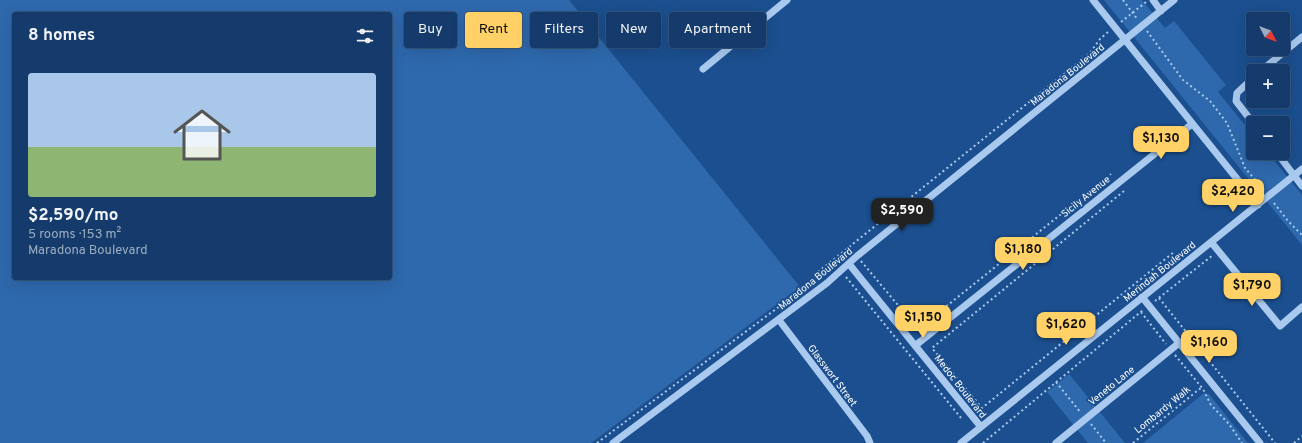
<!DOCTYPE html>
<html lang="en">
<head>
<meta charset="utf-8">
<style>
	body { margin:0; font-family:Overpass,sans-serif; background:#214673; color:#f1f3f6; height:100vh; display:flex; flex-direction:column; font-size:15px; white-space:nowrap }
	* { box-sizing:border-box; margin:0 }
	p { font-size:13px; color:#9dadc1 }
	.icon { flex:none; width:22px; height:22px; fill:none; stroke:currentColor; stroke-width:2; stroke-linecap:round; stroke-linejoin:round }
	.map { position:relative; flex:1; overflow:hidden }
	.sheet { position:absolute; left:12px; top:12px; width:380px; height:268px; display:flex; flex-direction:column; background:#143b6b; border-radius:4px; box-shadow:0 4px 16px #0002,0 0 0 1px #33557e }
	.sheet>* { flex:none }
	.hud { position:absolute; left:404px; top:12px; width:380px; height:36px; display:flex; gap:8px }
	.needle { width:26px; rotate:132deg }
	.buttons { position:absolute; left:1246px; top:12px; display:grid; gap:8px }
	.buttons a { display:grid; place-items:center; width:44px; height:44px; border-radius:4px; background:#143b6b; box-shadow:0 4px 16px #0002,0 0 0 1px #33557e; font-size:20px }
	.price { position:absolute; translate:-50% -34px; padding:0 9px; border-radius:8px; background:#ffd166; color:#111; font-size:13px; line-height:26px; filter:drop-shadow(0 1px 2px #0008) }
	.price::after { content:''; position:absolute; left:50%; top:24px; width:12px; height:9px; margin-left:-6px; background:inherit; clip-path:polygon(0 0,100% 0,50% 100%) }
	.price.current { background:#222; color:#fff }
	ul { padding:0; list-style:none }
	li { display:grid; align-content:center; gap:8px; height:212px; padding:0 16px }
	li+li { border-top:1px solid #33557e }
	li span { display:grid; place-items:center; height:124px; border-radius:4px; color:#555 }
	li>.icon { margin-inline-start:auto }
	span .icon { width:72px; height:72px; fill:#fffc; stroke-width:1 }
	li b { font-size:17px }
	h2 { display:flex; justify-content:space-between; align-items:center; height:48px; padding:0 16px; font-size:17px }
	.chip { padding:0 14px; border-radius:4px; background:#143b6b; box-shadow:0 4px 16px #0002,0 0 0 1px #33557e; font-size:14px; line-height:36px }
	.chip.current { background:#ffd166; color:#111 }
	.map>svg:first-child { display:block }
	.green { fill:#2e69ad; fill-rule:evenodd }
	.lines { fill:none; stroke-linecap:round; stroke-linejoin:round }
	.path { stroke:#a9c9ee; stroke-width:2; stroke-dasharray:2 3; stroke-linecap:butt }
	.minor { stroke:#a9c9ee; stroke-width:7 }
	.labels { text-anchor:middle; stroke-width:3.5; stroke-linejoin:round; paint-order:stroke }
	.street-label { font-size:10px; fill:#fff; stroke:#1b4f8f }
</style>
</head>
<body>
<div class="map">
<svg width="1302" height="443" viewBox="0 0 1302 443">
	<rect width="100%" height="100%" fill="#1b4f8f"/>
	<!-- green -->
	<path class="green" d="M0 0H569L800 287 591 443H0ZM14 14H390V278H14Z
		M1104 0H1142L1165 28 1174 21 1226 85 1218 92 1253 135V153H1268L1302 195V245Z
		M1069 374 1125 443H1088L1047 392Z
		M1204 393 1209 394 1248 443H1143Z"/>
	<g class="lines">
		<!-- path -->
		<path class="path" d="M1123 0 1138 20
			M1121 22 1146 2
			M1147 31 1183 80 1210 101 1227 123 1245 168 1264 190
			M1124 191 932 348 982 408 1174 252
			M1274 203 1288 221 1302 235
			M861 261 918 329 1111 174
			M818 272 1090 53 1100 39 1108 32
			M846 277 961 418
			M1159 298 1275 443
			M1155 301 1213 255
			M1141 312 1166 344
			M1175 355 1203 389 1211 405 1229 424 1242 443
			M1056 382 1081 413
			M1091 424 1106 443
			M597 443 796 294
			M983 443 1143 310
			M1133 443 1202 387
			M1294 443 1302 436"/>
		<!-- minor -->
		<path class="minor" d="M1093 0 1258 205
			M1153 0 1161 11
			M703 69 787 0
			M1261 71 1302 37
			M1253 78 1237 93 1236 101 1253 123
			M1277 153 1302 186
			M1211 242 1280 326 1302 307
			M849 264 981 427
			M1142 297 1260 443
			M779 320 867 436 870 443
			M916 345 1192 124
			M613 443 827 283 857 256 1174 0
			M961 443 1302 169
			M1056 443 1179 343"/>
	</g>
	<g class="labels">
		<!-- street labels -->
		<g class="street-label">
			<text transform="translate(1067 74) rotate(-39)" y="4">Maradona Boulevard</text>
			<text transform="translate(1085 196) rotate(-39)" y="4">Sicily Avenue</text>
			<text transform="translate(1159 271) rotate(-39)" y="4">Merindah Boulevard</text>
			<text transform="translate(815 278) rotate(-39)" y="4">Maradona Boulevard</text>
			<text transform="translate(833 375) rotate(53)" y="4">Glasswort Street</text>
			<text transform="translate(1111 385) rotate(-39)" y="4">Veneto Lane</text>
			<text transform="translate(961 386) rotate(52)" y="4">Medoc Boulevard</text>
			<text transform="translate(1162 409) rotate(-39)" y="4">Lombardy Walk</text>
		</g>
	</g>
</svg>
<div class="buttons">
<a><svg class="needle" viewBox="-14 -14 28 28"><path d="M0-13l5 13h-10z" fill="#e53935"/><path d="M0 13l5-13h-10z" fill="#9dadc1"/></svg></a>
<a>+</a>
<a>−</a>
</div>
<b class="price" style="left:1161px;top:160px">$1,130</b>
<b class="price" style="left:1233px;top:213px">$2,420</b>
<b class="price current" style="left:902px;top:232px">$2,590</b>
<b class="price" style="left:1023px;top:271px">$1,180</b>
<b class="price" style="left:1252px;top:307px">$1,790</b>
<b class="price" style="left:923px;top:339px">$1,150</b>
<b class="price" style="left:1066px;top:346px">$1,620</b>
<b class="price" style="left:1209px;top:364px">$1,160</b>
<div class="hud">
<a class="chip">Buy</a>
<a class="chip current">Rent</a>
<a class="chip">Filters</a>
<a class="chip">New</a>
<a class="chip">Apartment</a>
</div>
<section class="sheet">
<h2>8 homes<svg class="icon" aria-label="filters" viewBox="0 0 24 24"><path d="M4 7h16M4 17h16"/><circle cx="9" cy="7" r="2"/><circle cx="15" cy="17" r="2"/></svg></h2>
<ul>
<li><span style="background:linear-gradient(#a9c7e8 60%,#8fb573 0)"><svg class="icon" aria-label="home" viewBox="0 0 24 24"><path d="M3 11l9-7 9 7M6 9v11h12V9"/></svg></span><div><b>$2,590/mo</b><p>5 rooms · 153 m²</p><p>Maradona Boulevard</p></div></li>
</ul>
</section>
</div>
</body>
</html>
